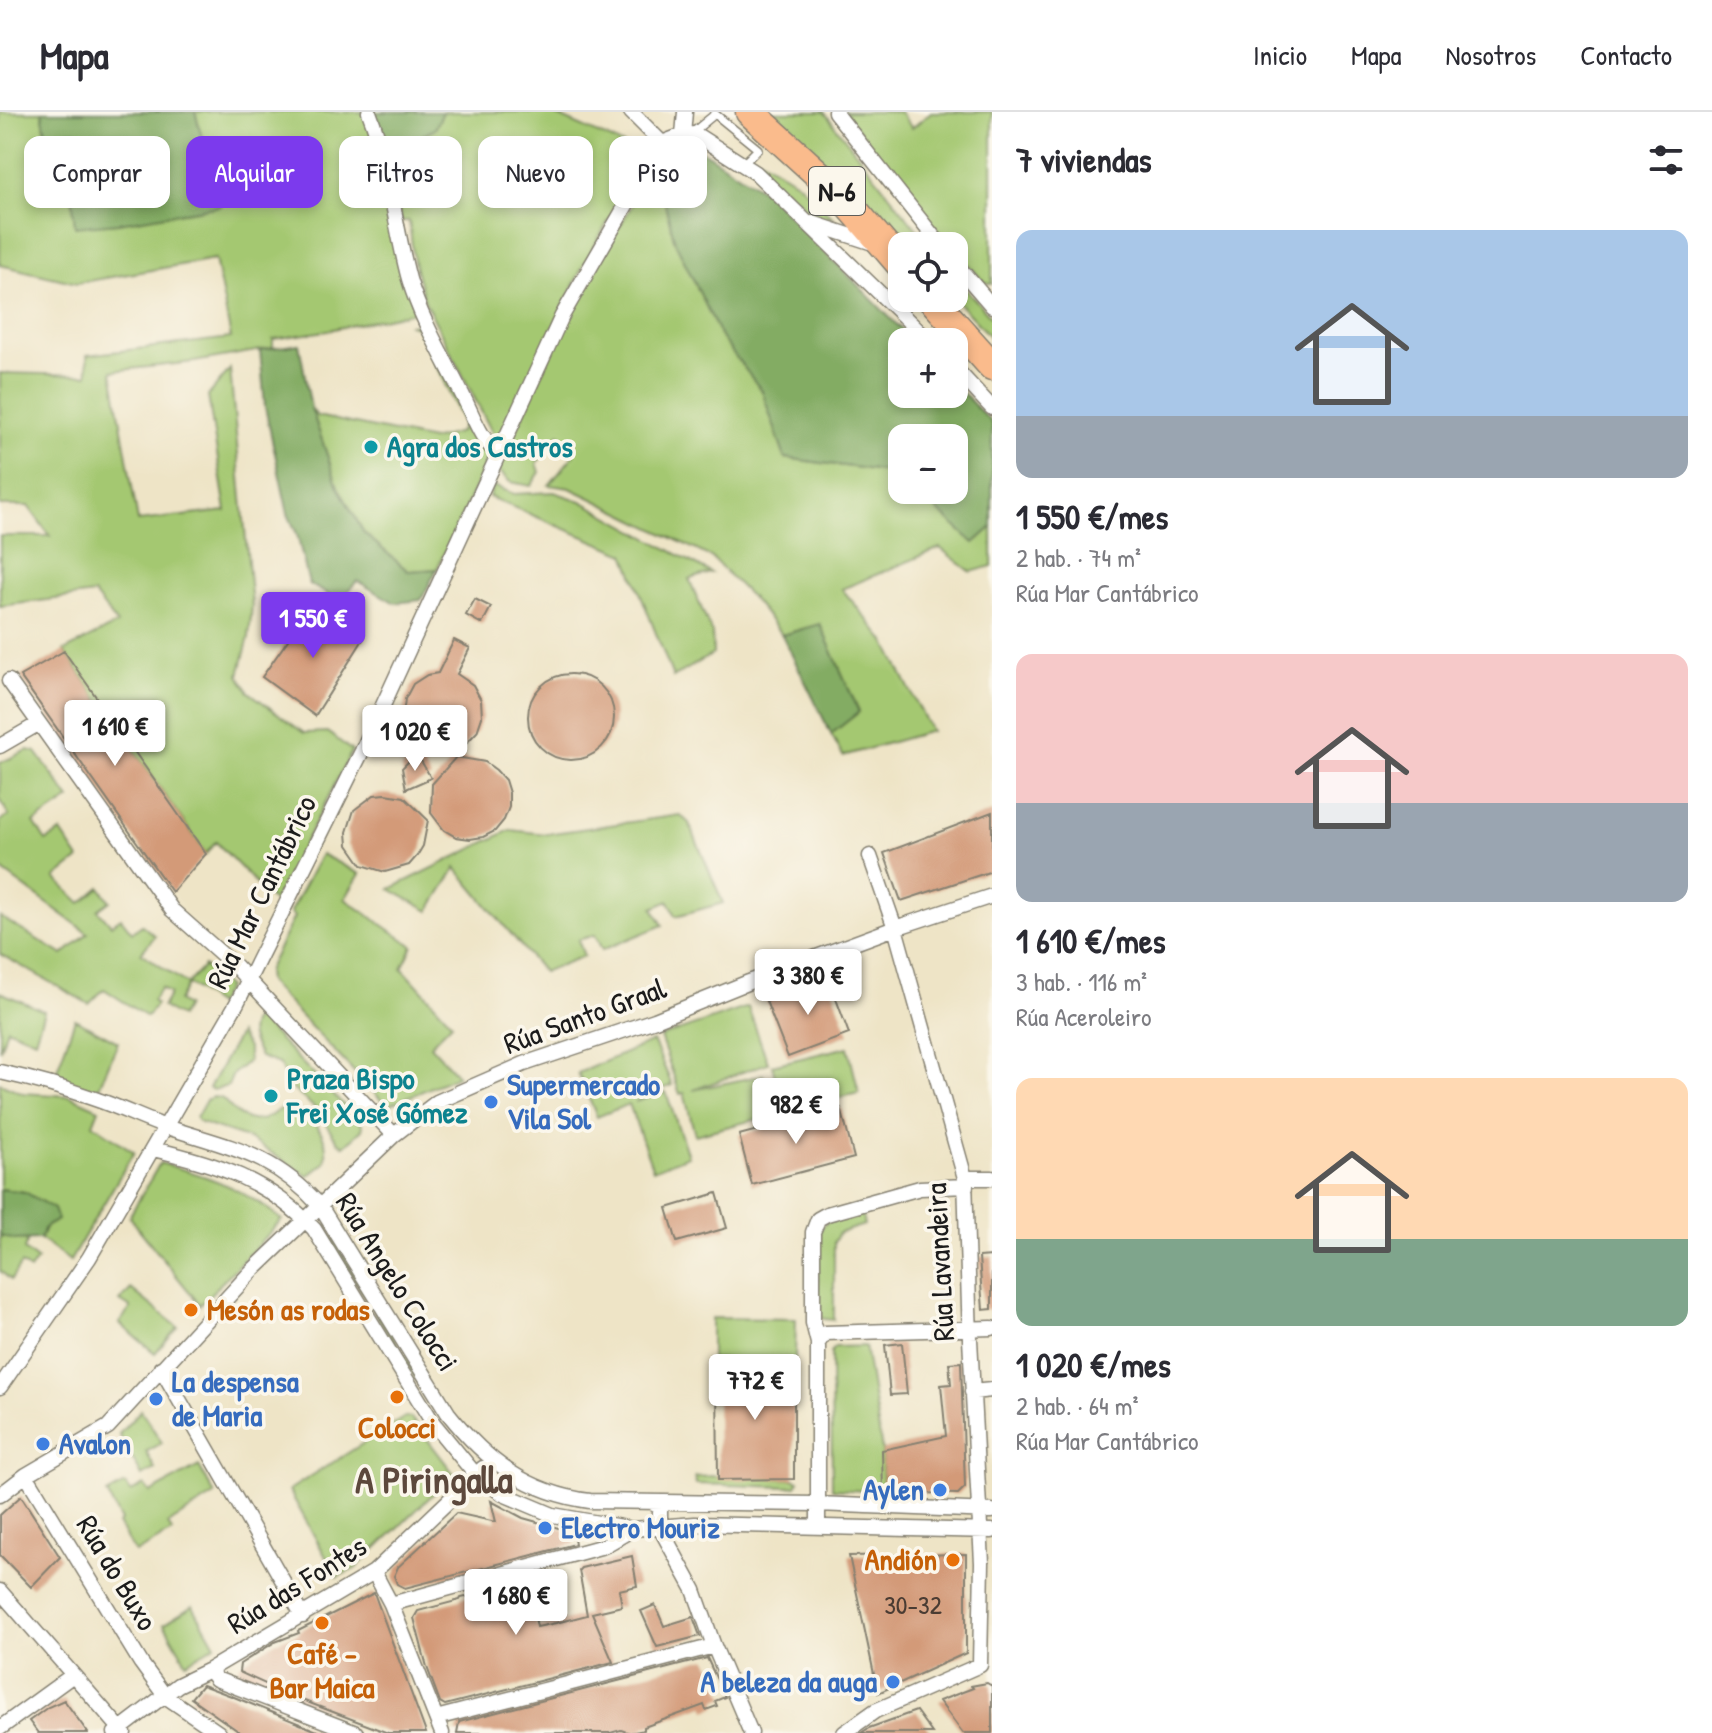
<!DOCTYPE html>
<html lang="es">
<head>
<meta charset="utf-8">
<style>
	body { margin:0; font-family:"Patrick Hand",sans-serif; background:#f2f2f3; color:#2b2b33; height:100vh; display:flex; flex-direction:column; font-size:30px; white-space:nowrap }
	* { box-sizing:border-box; margin:0 }
	p { font-size:26px; color:#7c7c81 }
	.icon { flex:none; width:44px; height:44px; fill:none; stroke:currentColor; stroke-width:2; stroke-linecap:round; stroke-linejoin:round }
	.map { position:relative; flex:1; overflow:hidden }
	.sheet { display:flex; flex-direction:column; background:#fff; width:720px }
	.sheet>* { flex:none }
	.banner { position:absolute; left:24px; top:24px; width:760px; height:72px; display:flex; gap:16px }
	.controls { position:absolute; left:888px; top:120px; display:grid; gap:16px }
	.controls a { display:grid; place-items:center; width:80px; height:80px; border-radius:16px; background:#fff; box-shadow:0 4px 12px #0003; font-size:40px }
	.price { position:absolute; translate:-50% -68px; padding:0 18px; border-radius:8px; background:#fff; color:#222; font-size:26px; line-height:52px; filter:drop-shadow(0 2px 4px #0008) }
	.price::after { content:''; position:absolute; left:50%; top:48px; width:24px; height:18px; margin-left:-12px; background:inherit; clip-path:polygon(0 0,100% 0,50% 100%) }
	.price.selected { background:#7c3aed; color:#fff }
	ul { padding:0; list-style:none }
	li { display:grid; align-content:center; gap:16px; height:424px; padding:0 24px }
	li span { display:grid; place-items:center; height:248px; border-radius:16px; color:#555 }
	li>.icon { margin-inline-start:auto }
	span .icon { width:144px; height:144px; fill:#fffc; stroke-width:1 }
	li b { font-size:34px }
	h2 { display:flex; justify-content:space-between; align-items:center; height:96px; padding:0 24px; font-size:34px }
	.tag { padding:0 28px; border-radius:16px; background:#fff; box-shadow:0 4px 12px #0003; font-size:28px; line-height:72px }
	.tag.selected { background:#7c3aed; color:#fff }
	header { display:flex; align-items:center; gap:48px; box-sizing:border-box; height:112px; padding:0 40px; background:#fff; border-bottom:2px solid #e1e1e2 }
	header strong { font-size:38px }
	nav { display:flex; gap:44px; margin-inline-start:auto; font-size:28px }
	main { display:flex; flex:1; min-height:0 }
	.map>svg:first-child { display:block }
	.green { fill:#a4c871; stroke:#607246; stroke-width:2 }
	.forest { fill:#83ac63; stroke:#506440; stroke-width:2 }
	.building { fill:#d39a78 }
	.lines { fill:none; stroke-linecap:round; stroke-linejoin:round }
	.lane-casing { stroke:#858071; stroke-width:10 }
	.street-casing { stroke:#858071; stroke-width:17 }
	.highway-casing { stroke:#858071; stroke-width:31 }
	.lane { stroke:#fff; stroke-width:7 }
	.street { stroke:#fff; stroke-width:14 }
	.highway { stroke:#fabb8c; stroke-width:28 }
	.culture-dot { fill:#0f9aa8; stroke:#fbf7ec; stroke-width:3 }
	.shop-dot { fill:#3f7fe0; stroke:#fbf7ec; stroke-width:3 }
	.food-dot { fill:#e8710a; stroke:#fbf7ec; stroke-width:3 }
	.labels { text-anchor:middle; stroke-width:7; stroke-linejoin:round; paint-order:stroke }
	.number-label { font-size:26px; fill:#4a3c33 }
	.shield { fill:#fbf7ec; stroke:#5f5e5a; stroke-width:2 }
	.shield-label { font-size:28px; font-weight:bold; fill:#1c1c1c }
	.culture-label { font-size:30px; font-weight:bold; fill:#0d838f; stroke:#fbf7ec; text-anchor:start }
	.street-label { font-size:30px; fill:#1c1c1c; stroke:#fbf7ec }
	.shop-label { font-size:30px; font-weight:bold; fill:#366cbe; stroke:#fbf7ec; text-anchor:start }
	.food-label { font-size:30px; font-weight:bold; fill:#c56008; stroke:#fbf7ec }
	.district-label { font-size:38px; font-weight:bold; fill:#5c483c; stroke:#fbf7ec }
</style>
</head>
<body>
<header>
<strong>Mapa</strong>
<nav><a>Inicio</a><a>Mapa</a><a>Nosotros</a><a>Contacto</a></nav>
</header>
<main>
<div class="map">
<svg width="992" height="1621" viewBox="0 0 992 1621">
	<rect width="100%" height="100%" fill="#fbf7ec"/>
	<filter id="ink" filterUnits="userSpaceOnUse"><feTurbulence type="fractalNoise" baseFrequency=".0125" numOctaves="2"/><feDisplacementMap in="SourceGraphic" scale="16" xChannelSelector="R" yChannelSelector="G"/><feConvolveMatrix kernelMatrix="1 2 1 2 8 2 1 2 1" color-interpolation-filters="sRGB"/></filter>
	<filter id="wash" filterUnits="userSpaceOnUse"><feTurbulence type="fractalNoise" baseFrequency=".006" numOctaves="4" result="noise"/><feDisplacementMap in="SourceGraphic" scale="32" xChannelSelector="R" yChannelSelector="G"/><feGaussianBlur stdDeviation="1.8" result="paint"/><feColorMatrix in="noise" values="0 0 0 0 0 0 0 0 0 0 0 0 0 0 0 0 0 1.4 0 .05"/><feComposite in="paint" operator="in"/></filter>
	<g filter="url(#wash)">
		<rect width="100%" height="100%" fill="#eee4c6"/>
		<!-- green -->
		<path class="green" d="M0 0H42L46 20 51 21 54 35 31 42V65L71 70 75 114 220 93 195 0H364L379 42 415 200 319 220 273 227V236L194 250 112 259 138 409 226 399 208 284 230 257 252 493 249 525 239 563 249 580 304 621 328 620 352 639 274 790 216 730 206 742 64 539 117 512 94 482 0 494V424H50L28 394H0V261L88 263 87 243 231 226 215 147 77 171 0 153Z
			M443 0H549L646 43 584 152 497 330 425 190 414 150 409 109H401L387 42 435 17Z
			M774 0H824L930 134H905Z
			M844 0H900L912 16 931 0H992V172L984 170 930 110Z
			M760 47 798 71 833 106 815 103 755 54Z
			M658 48 659 69 675 130 722 227 762 279 785 346 896 361 902 367V378H915L974 431 992 415V454L971 460 940 436 842 477 885 529 931 619 843 644 831 622 859 600 820 512 782 523 752 486 711 445 593 387 570 376 549 373 574 343 559 322 537 351 540 360 531 374 510 370 498 358 568 204Z
			M954 164 992 206V227L954 186Z
			M423 211 487 340 486 351 437 457 408 459 364 421 338 375 311 296 317 304 432 328 460 320 463 310 418 216 410 213Z
			M493 374 514 382 554 380 581 389 711 461 689 467 712 521 713 542 673 565 625 442 489 385Z
			M28 638 36 640 70 687 34 711 46 729 61 720 79 747 55 766 81 791 100 775 110 789 98 798 111 813 121 806 132 820 142 813 155 824 141 841 187 872 204 854 227 875 217 893 188 872 178 889 186 894 180 905 162 895 170 882 161 876 152 889 156 892 147 905 104 877 89 892 0 842V805L63 843 88 821 0 757V709L9 704 0 687V651Z
			M680 703 689 711 723 791 676 804 669 789 653 796 663 813 602 838 595 823 578 828 584 844 543 860 456 756 429 799 390 777 510 718 546 722Z
			M321 742 360 762 345 787 413 834 402 856 452 911 430 933 458 964 387 994 268 870 267 859 294 805 290 800Z
			M0 880 44 899 35 928 7 916 0 938Z
			M748 895 768 951 693 978 763 963 773 1003 695 1023 684 981 680 982 660 925Z
			M255 906 259 907 363 1013 362 1018 344 1034 338 1030 317 998 290 975 279 952 260 945C253 930 245 921 255 906Z
			M75 907 118 930 96 983 53 969Z
			M239 922 248 936V949L233 962 228 974 213 978 209 976Z
			M653 929 672 973 635 990 666 980 688 1044 653 1058 629 992 597 1005 578 961Z
			M848 935 859 981 783 998 772 953Z
			M0 971 23 981 70 984 99 997 93 1012 134 1040 70 1149 40 1127 45 1115 25 1080 0 1077Z
			M213 985 221 986C232 995 237 1006 251 1008 267 1011 273 999 286 995 292 993 294 995 298 998 318 1008 330 1029 325 1051L308 1064 249 1027 198 1010 196 1006 206 988Z
			M160 1051C209 1064 243 1076 282 1108L200 1193 129 1105Z
			M861 1097 864 1113 839 1121 834 1130V1208L824 1207 819 1204 817 1125C824 1104 841 1102 861 1097Z
			M326 1114 424 1275 422 1277 325 1120Z
			M0 1124 28 1128 24 1138 37 1148 30 1158 21 1152 11 1168 0 1159Z
			M131 1177 178 1215 155 1241 119 1211 131 1196 120 1189Z
			M711 1206 796 1207 795 1247H711Z
			M865 1234 882 1338 883 1380 832 1377 831 1239 835 1235Z
			M141 1298 162 1331 146 1340 155 1357 142 1364 119 1322Z
			M405 1305 411 1306 454 1362 355 1457 337 1465 289 1378Z
			M199 1354 215 1383 168 1412 172 1420 135 1441 118 1412 121 1409 107 1382 125 1372 131 1380 144 1373 150 1381Z
			M718 1364 794 1367 799 1369 796 1374 788 1375 696 1372 695 1365Z
			M193 1494 215 1533 186 1550 164 1512Z"/>
		<!-- forest -->
		<path class="forest" d="M42 0H195L221 94 119 111 75 115 71 70 73 61 76 19 46 21Z
			M375 0H443L435 17 387 42Z
			M683 35 702 39 766 80 914 230H902V282H954V272L992 311V415L974 431 915 378H954V326H902V367L896 361 785 346 762 279 722 227 675 130 659 69 658 48Z
			M299 232 311 296 338 375 364 421 408 459 437 457 421 488 395 491 357 469 340 489 309 472 297 422 288 402 265 295 260 238Z
			M820 512 859 600 831 622 782 523Z
			M0 1077 25 1080 54 1097 58 1108 45 1115 40 1127 14 1128 0 1124Z"/>
		<g id="blocks">
			<!-- building -->
			<path class="building" d="M475 487 491 495 482 512 466 503Z
				M311 495 364 526 315 604 262 565Z
				M454 528 470 536 457 562 473 573 481 588 482 605 477 620 459 639H425L408 619 403 603 405 587 413 572 427 563 438 561Z
				M64 539 206 742 172 780 20 564Z
				M528 605a43 43 0 1 1 86 0a43 43 0 1 1-86 0Z
				M456 645 485 650 496 658 505 668 509 681V695L504 708 495 719 483 725 470 727 456 725 444 718 431 701 432 672Z
				M420 647 431 666 406 677 402 656 409 649Z
				M386 682 404 685 428 708 423 734 417 744 409 753 385 760 362 753 348 733 347 720 354 698 374 683Z
				M992 700V759L901 789 884 741Z
				M828 865 849 922 788 945 766 889Z
				M841 996 854 1046 752 1073 739 1023Z
				M717 1081 727 1116 677 1130 667 1096Z
				M992 1144V1197L983 1198 979 1145Z
				M902 1231 907 1282 890 1283 885 1233Z
				M961 1250 965 1375 958 1382 883 1380 882 1338 946 1324 941 1273 951 1272 949 1251Z
				M710 1254H794V1367L718 1368 717 1265H710Z
				M21 1384 60 1445 31 1475 0 1443V1403Z
				M491 1389 523 1406 573 1420 575 1432 405 1476 397 1472 394 1464 398 1455 456 1401 496 1410Z
				M966 1442V1541L878 1581 849 1444Z
				M632 1444 637 1474 619 1478 622 1494 592 1501 613 1550 445 1593 440 1590 427 1555 414 1506 418 1499 460 1488 461 1486 528 1471 537 1515 556 1511 587 1503 579 1458 581 1456Z
				M374 1481 426 1621H388L294 1585 239 1560 240 1552 275 1530 299 1521 298 1519Z
				M655 1493 664 1514 693 1505 700 1524 657 1535 641 1499Z
				M707 1546 725 1585 715 1589 717 1594 706 1598 704 1593 644 1615V1618L630 1621 621 1618 610 1621H457L459 1610Z
				M987 1571 992 1574V1621H963L939 1589 973 1576 971 1574Z
				M202 1573 234 1585 322 1621H241L191 1586Z
				M64 1588 88 1621H38L29 1609 48 1595Z
				M916 1599 932 1621H861L869 1616Z"/>
		</g>
	</g>
	<g filter="url(#ink)">
		<use href="#blocks" fill-opacity="0" stroke="#858071" stroke-width="2"/>
		<g class="lines">
			<defs>
				<path id="lane" d="M692 21 715 2 758 37 743 52"/>
				<path id="street" d="M369 0C390 54 394 112 409 167 421 208 444 246 463 284 472 301 482 331 498 341
					M631 0 662 31 683 23 695 22 756 61 930 230
					M835 0 941 134
					M683 23 685 0
					M812 111 876 132
					M954 150 992 194
					M954 255 992 296
					M9 569 172 798 235 854 394 1023
					M0 634 38 612
					M870 744 895 816 965 1066 970 1227 982 1451 980 1553
					M0 960C32 967 64 976 95 987 116 994 137 1004 158 1012 224 1035 270 1038 320 1094L448 1301C486 1349 528 1381 590 1389L817 1392 992 1399
					M153 1037C217 1052 268 1068 314 1117L433 1311 475 1362 503 1382 553 1403 587 1409 633 1417 695 1412 992 1419
					M965 1066H992
					M818 1231 813 1211V1120L818 1107 827 1102 920 1076 966 1074
					M161 1256 303 1504
					M0 1275 89 1146 237 891 362 639 562 204 662 31
					M972 1280 992 1278
					M26 1363 141 1551 165 1584 219 1621
					M0 1383 26 1363 108 1315 251 1160 394 1023 437 990 524 952 655 908 749 870 895 816 992 784
					M652 1390 660 1396V1416L694 1478 714 1534 751 1621
					M818 1414V1231L825 1221 992 1216
					M374 1460 391 1492 442 1621
					M0 1479 124 1621
					M391 1492 604 1434 633 1417
					M209 1558 216 1567 356 1621
					M436 1606 714 1534
					M0 1616 73 1563
					M115 1621 178 1573 209 1558 374 1460 483 1356
					M844 1621 875 1599 980 1553"/>
				<path id="highway" d="M750 0 839 81 902 154
					M931 186 992 254"/>
			</defs>
			<!-- lane casing -->
			<use href="#lane" class="lane-casing"/>
			<!-- street casing -->
			<use href="#street" class="street-casing"/>
			<!-- highway casing -->
			<use href="#highway" class="highway-casing"/>
			<!-- lane -->
			<use href="#lane" class="lane"/>
			<!-- street -->
			<use href="#street" class="street"/>
			<!-- highway -->
			<use href="#highway" class="highway"/>
		</g>
	</g>
	<!-- markers -->
	<g class="culture-dot">
		<circle cx="371" cy="335" r="8"/>
		<circle cx="271" cy="984" r="8"/>
	</g>
	<g class="shop-dot">
		<circle cx="491" cy="990" r="8"/>
		<circle cx="156" cy="1287" r="8"/>
		<circle cx="43" cy="1332" r="8"/>
		<circle cx="940" cy="1378" r="8"/>
		<circle cx="545" cy="1416" r="8"/>
		<circle cx="893" cy="1570" r="8"/>
	</g>
	<g class="food-dot">
		<circle cx="191" cy="1198" r="8"/>
		<circle cx="397" cy="1285" r="8"/>
		<circle cx="953" cy="1448" r="8"/>
		<circle cx="322" cy="1511" r="8"/>
	</g>
	<g class="labels">
		<!-- number labels -->
		<g class="number-label">
			<text x="913" y="1502">30-32</text>
		</g>
		<!-- shield labels -->
		<rect class="shield" x="809" y="55" width="56" height="48" rx="6"/>
		<g class="shield-label">
			<text x="837" y="89">N-6</text>
		</g>
		<!-- culture labels -->
		<g class="culture-label">
			<text x="387" y="345">Agra dos Castros</text>
			<text x="287" y="977">Praza Bispo<tspan x="287" dy="34">Frei Xosé Gómez</tspan></text>
		</g>
		<!-- street labels -->
		<g class="street-label">
			<text transform="translate(262 780) rotate(-64)" y="10">Rúa Mar Cantábrico</text>
			<text transform="translate(585 904) rotate(-20)" y="10">Rúa Santo Graal</text>
			<text transform="translate(940 1150) rotate(-93)" y="10">Rúa Lavandeira</text>
			<text transform="translate(397 1170) rotate(58)" y="10">Rúa Angelo Colocci</text>
			<text transform="translate(117 1461) rotate(59)" y="10">Rúa do Buxo</text>
			<text transform="translate(297 1473) rotate(-32)" y="10">Rúa das Fontes</text>
		</g>
		<!-- shop labels -->
		<g class="shop-label">
			<text x="507" y="983">Supermercado<tspan x="507" dy="34">Vila Sol</tspan></text>
			<text x="172" y="1280">La despensa<tspan x="172" dy="34">de Maria</tspan></text>
			<text x="59" y="1342">Avalon</text>
			<text x="924" y="1388" text-anchor="end">Aylen</text>
			<text x="561" y="1426">Electro Mouriz</text>
			<text x="877" y="1580" text-anchor="end">A beleza da auga</text>
		</g>
		<!-- food labels -->
		<g class="food-label">
			<text x="207" y="1208" text-anchor="start">Mesón as rodas</text>
			<text x="397" y="1326">Colocci</text>
			<text x="937" y="1458" text-anchor="end">Andión</text>
			<text x="322" y="1552">Café -<tspan x="322" dy="34">Bar Maica</tspan></text>
		</g>
		<!-- district labels -->
		<g class="district-label">
			<text x="434" y="1381">A Piringalla</text>
		</g>
	</g>
</svg>
<div class="controls">
<a><svg class="icon" aria-label="locate" viewBox="0 0 24 24"><circle cx="12" cy="12" r="6"/><path d="M12 2v4M12 18v4M2 12h4M18 12h4"/></svg></a>
<a>+</a>
<a>−</a>
</div>
<b class="price selected" style="left:313px;top:548px">1 550 €</b>
<b class="price" style="left:115px;top:656px">1 610 €</b>
<b class="price" style="left:415px;top:661px">1 020 €</b>
<b class="price" style="left:808px;top:905px">3 380 €</b>
<b class="price" style="left:796px;top:1034px">982 €</b>
<b class="price" style="left:755px;top:1310px">772 €</b>
<b class="price" style="left:516px;top:1525px">1 680 €</b>
<div class="banner">
<a class="tag">Comprar</a>
<a class="tag selected">Alquilar</a>
<a class="tag">Filtros</a>
<a class="tag">Nuevo</a>
<a class="tag">Piso</a>
</div>
</div>
<section class="sheet">
<h2>7 viviendas<svg class="icon" aria-label="filters" viewBox="0 0 24 24"><path d="M4 7h16M4 17h16"/><circle cx="9" cy="7" r="2"/><circle cx="15" cy="17" r="2"/></svg></h2>
<ul>
<li><span style="background:linear-gradient(#a9c7e8 75%,#9aa5b1 0)"><svg class="icon" aria-label="home" viewBox="0 0 24 24"><path d="M3 11l9-7 9 7M6 9v11h12V9"/></svg></span><div><b>1 550 €/mes</b><p>2 hab. · 74 m²</p><p>Rúa Mar Cantábrico</p></div></li>
<li><span style="background:linear-gradient(#f6c9c9 60%,#9aa5b1 0)"><svg class="icon" aria-label="home" viewBox="0 0 24 24"><path d="M3 11l9-7 9 7M6 9v11h12V9"/></svg></span><div><b>1 610 €/mes</b><p>3 hab. · 116 m²</p><p>Rúa Aceroleiro</p></div></li>
<li><span style="background:linear-gradient(#ffd9b3 65%,#7fa58c 0)"><svg class="icon" aria-label="home" viewBox="0 0 24 24"><path d="M3 11l9-7 9 7M6 9v11h12V9"/></svg></span><div><b>1 020 €/mes</b><p>2 hab. · 64 m²</p><p>Rúa Mar Cantábrico</p></div></li>
</ul>
</section>
</main>
</body>
</html>
